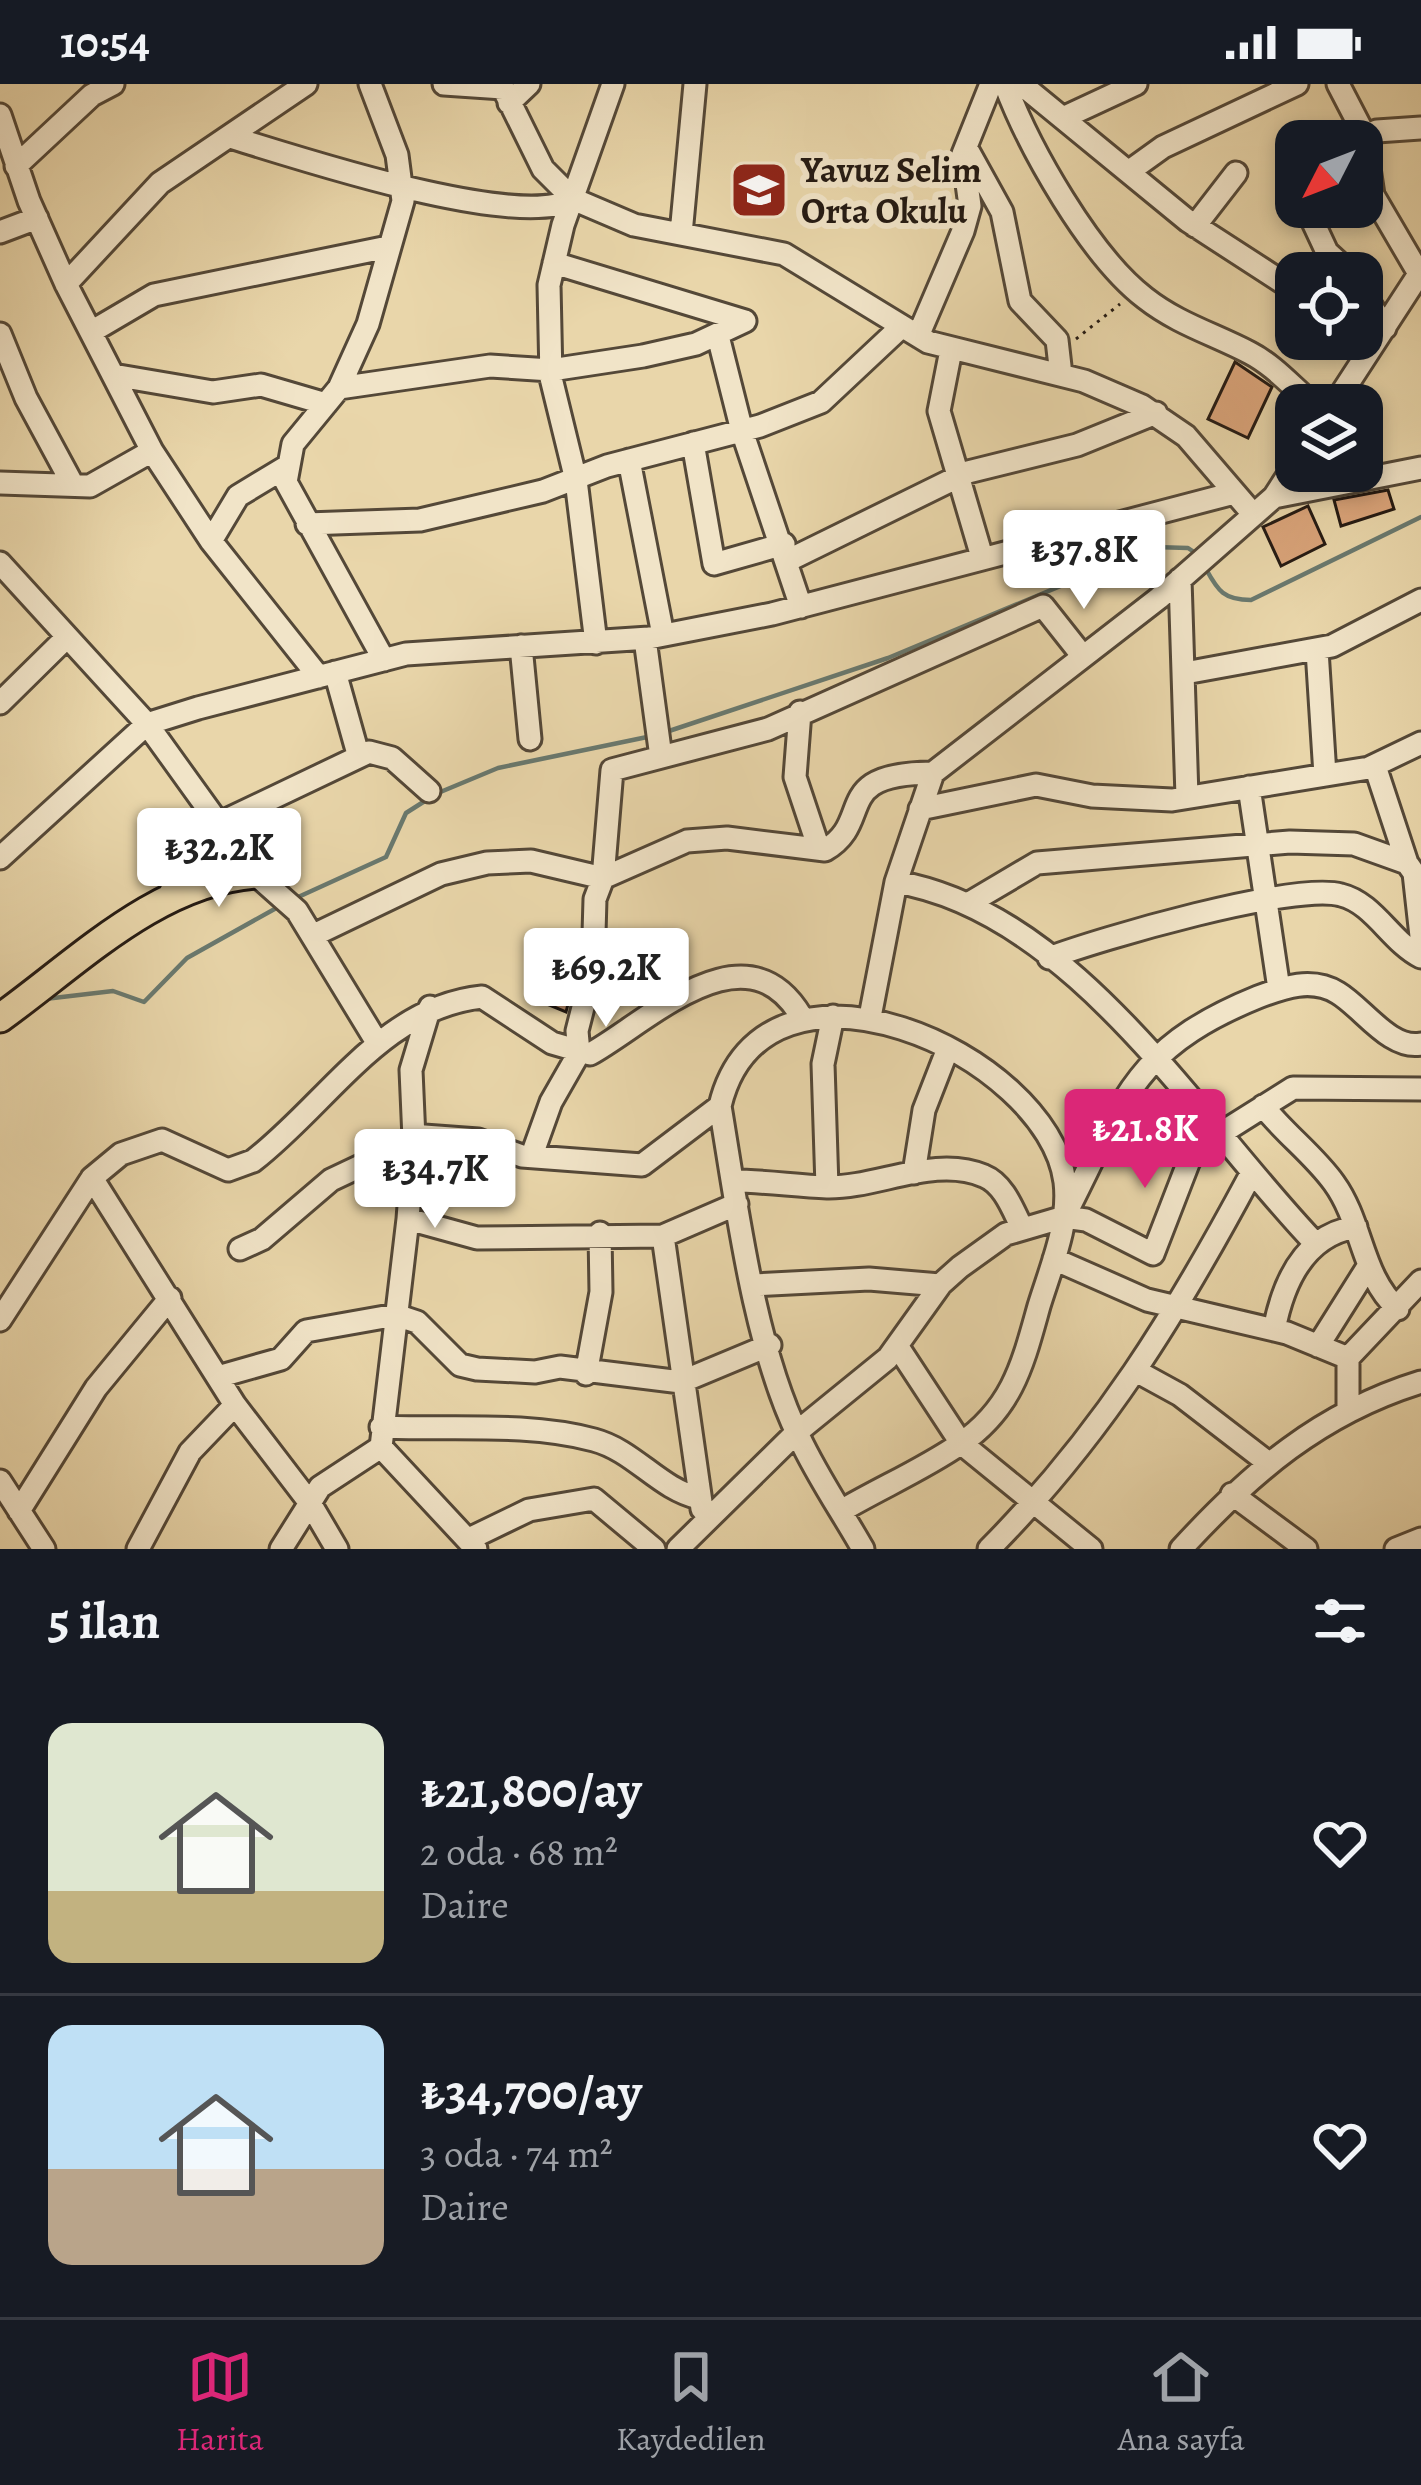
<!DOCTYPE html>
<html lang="tr">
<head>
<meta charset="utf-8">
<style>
	body { margin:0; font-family:Alegreya,serif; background:#20242c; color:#f1f3f6; height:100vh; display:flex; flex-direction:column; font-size:45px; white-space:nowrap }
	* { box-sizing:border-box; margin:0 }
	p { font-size:39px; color:#9ea1a6 }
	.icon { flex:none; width:66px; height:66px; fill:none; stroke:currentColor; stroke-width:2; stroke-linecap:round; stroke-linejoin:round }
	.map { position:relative; height:1465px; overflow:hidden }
	.panel { display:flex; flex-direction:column; background:#171b24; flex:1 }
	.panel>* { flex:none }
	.needle { width:78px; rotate:228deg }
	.tools { position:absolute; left:1275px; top:36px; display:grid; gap:24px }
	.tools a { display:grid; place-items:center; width:108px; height:108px; border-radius:24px; background:#171b24; box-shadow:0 6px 18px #0003; font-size:60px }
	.price { position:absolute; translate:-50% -102px; padding:0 27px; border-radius:12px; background:#fff; color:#222; font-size:39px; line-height:78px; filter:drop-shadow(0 3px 6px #0008) }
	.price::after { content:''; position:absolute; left:50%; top:72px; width:36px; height:27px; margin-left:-18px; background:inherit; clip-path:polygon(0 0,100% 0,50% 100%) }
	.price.current { background:#db2777; color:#fff }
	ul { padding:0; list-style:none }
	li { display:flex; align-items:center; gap:36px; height:300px; padding:0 48px }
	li+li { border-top:3px solid #363941 }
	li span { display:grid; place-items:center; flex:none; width:336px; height:240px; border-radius:24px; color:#555 }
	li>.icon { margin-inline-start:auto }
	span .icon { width:144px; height:144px; fill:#fffc; stroke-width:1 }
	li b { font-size:51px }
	h2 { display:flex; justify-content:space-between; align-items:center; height:144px; padding:0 48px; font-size:51px }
	.status { display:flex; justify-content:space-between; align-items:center; height:84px; padding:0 60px; background:#171b24; direction:ltr }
	.status svg { height:33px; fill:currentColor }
	.tabs { display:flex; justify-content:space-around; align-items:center; height:168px; border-top:3px solid #363941; background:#171b24; font-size:33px; color:#9ea1a6 }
	.tabs a { display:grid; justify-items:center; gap:6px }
	.tabs .current { color:#db2777 }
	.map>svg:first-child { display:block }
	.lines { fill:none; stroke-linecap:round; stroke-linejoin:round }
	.stream { stroke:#69796f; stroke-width:4.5 }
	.building { fill:#daa47a; stroke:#231912; stroke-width:3 }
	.minor-casing { stroke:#544838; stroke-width:27 }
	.major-casing { stroke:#231912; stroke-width:33 }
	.path { stroke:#231912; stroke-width:3; stroke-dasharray:3 6; stroke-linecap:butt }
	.minor { stroke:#f1e4c8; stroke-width:21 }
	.major { stroke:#e9d6aa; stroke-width:27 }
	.labels { text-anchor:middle; stroke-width:12; stroke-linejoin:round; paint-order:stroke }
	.poi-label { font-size:36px; font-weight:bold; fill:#231912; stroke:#f1e4c8; text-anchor:start }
</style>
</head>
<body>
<div class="status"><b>10:54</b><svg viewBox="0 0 49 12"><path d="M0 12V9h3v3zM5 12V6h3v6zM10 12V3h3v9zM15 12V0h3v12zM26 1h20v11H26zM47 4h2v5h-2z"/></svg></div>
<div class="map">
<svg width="1421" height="1465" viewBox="0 0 1421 1465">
	<rect width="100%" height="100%" fill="#e9d6aa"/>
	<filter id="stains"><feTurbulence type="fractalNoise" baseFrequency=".00167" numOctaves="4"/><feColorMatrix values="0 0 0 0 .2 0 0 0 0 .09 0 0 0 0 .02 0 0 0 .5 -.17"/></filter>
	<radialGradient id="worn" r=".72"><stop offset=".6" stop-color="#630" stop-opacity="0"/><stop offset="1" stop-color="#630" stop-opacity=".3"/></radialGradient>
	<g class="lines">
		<!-- stream -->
		<path class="stream" d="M1206 485C1218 507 1224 516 1251 516L1421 433
			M663 649 888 574 1154 463 1188 464 1197 470
			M438 709 498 684 652 652
			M296 814 386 773 406 729 428 715
			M45 915 113 907 144 918 187 874 280 822"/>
	</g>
	<!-- building -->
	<path class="building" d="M1235 278 1272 303 1248 354 1208 335Z
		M1388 406 1394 425 1341 442 1334 416Z
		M1308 422 1325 460 1281 482 1263 443Z
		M554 892 573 900 566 928 547 920Z"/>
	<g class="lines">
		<defs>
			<path id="minor" d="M370 0 397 71 403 117 368 240 339 304 293 360 286 398 384 576
				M444 0 503 4
				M501 0 543 85 573 115 634 141 784 170 928 258 1084 297 1142 322 1186 352 1253 430
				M1005 0C1029 64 1090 172 1145 214 1178 240 1214 250 1250 269 1275 282 1293 304 1314 321
				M1021 0 1188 137 1296 207
				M1338 0 1364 50 1373 111 1421 193
				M509 19 529 0
				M0 31 29 117 66 200 152 367 211 457 319 593
				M1065 33 1136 0
				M230 53C296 73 518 147 573 115
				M1354 57 1377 47 1421 44
				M966 63 1002 128 1020 217 1057 256 1061 291
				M16 82 92 11 113 0
				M1131 86 1163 63 1297 0
				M1306 123 1327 168 1350 189
				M1195 142 1236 89
				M0 148 37 134
				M681 150 695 0
				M554 179 745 237
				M66 200 160 99 306 0
				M1362 207 1385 244
				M91 248 154 211 388 163
				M0 250 26 314 73 401
				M718 252 742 347 801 523
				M918 252 963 147 970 122 963 70 991 0
				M951 266 939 327 982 473
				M113 291 213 308 261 301 326 320
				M339 304 490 282 551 286 643 272 696 260 745 237
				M1334 321 1421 187
				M693 359 714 480 784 460
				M629 376 663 551
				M0 399 90 402 152 367
				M1274 413 1421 384
				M307 440 420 436 543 407 607 382 760 342 821 318 901 243
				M211 457 238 412 286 383
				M789 476 968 388 1077 361 1156 329
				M0 479 147 640 255 790 297 827 378 960
				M1180 495 1187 713
				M645 555 661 673
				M596 559 576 396 551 294 549 201 563 141 613 0
				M521 562 530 655
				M1317 566 1325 691
				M335 588 358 670
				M1185 589 1332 562 1421 516
				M0 619 67 553
				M800 628 795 693 819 765
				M1375 682 1407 779
				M1249 703 1279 905
				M920 725 1036 701 1092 712 1172 716 1369 684 1421 659
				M218 740 369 668 392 674 429 707
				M0 774 147 640 198 624 406 570 649 554 772 530 1234 409
				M896 798C1074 828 1198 1037 1315 1159
				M971 818 1037 779 1290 758 1354 760 1407 779 1414 789 1421 852
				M314 851 441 790 487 779 531 777 603 794 687 757 727 754 825 766C875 737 829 689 933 689
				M1049 874C1099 855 1294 798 1341 811 1374 819 1391 858 1421 873
				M430 923 411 986 414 1055 408 1135 381 1363 476 1465
				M870 933 896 798 933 689 1159 514 1274 413 1296 379
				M1263 1022C1285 1050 1314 1071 1334 1099 1363 1139 1361 1192 1398 1225
				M1223 1048 1293 1004 1421 1005
				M532 1071 551 1018 579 969 577 947 593 884 595 815 603 794 612 686 768 645 1043 522 1081 570
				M914 1089 924 1026 947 967
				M92 1094 235 1321 310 1419 337 1465
				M733 1097C765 1097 796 1102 827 1103 877 1104 935 1071 984 1092 1004 1100 1013 1126 1022 1144
				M827 1103 823 980 833 932
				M1064 1133 1086 1136 1153 1170 1189 1077 1217 1041
				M408 1135 477 1154 663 1152 737 1120
				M663 1152 702 1425
				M240 1165 262 1155 331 1096 424 1052 478 1056 522 1072 642 1081 720 1022
				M1054 1175 1147 1216 1287 1249 1348 1274
				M754 1201 869 1195 940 1201
				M0 1236 92 1094 121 1070 162 1056 228 1086 253 1077C327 1020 383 923 482 913L552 959 590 970C648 938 745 839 801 932
				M1274 1246C1283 1199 1304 1151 1356 1143
				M1318 1262 1369 1181
				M898 1263 961 1359 1091 1465
				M1138 1288 1180 1311 1267 1378
				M586 1290 601 1208 600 1149
				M221 1292 281 1275 306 1247 396 1231 417 1238 460 1281 477 1285 535 1288 560 1283 681 1298 770 1261
				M1348 1326V1274L1421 1197
				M381 1343C450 1346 527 1338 594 1356 635 1367 659 1405 699 1414
				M0 1397 44 1465
				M1232 1410 1306 1465
				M19 1427 96 1304 170 1214
				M841 1427C880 1404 924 1385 960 1360 1013 1324 1023 1279 1039 1222 1051 1183 1070 1139 1065 1098 1048 969 763 843 720 1022 737 1123 754 1262 799 1353 817 1392 842 1428 863 1465
				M469 1455 529 1426 594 1415 654 1465
				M138 1465 190 1368 235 1321
				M281 1465 320 1403 381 1363
				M678 1465 797 1348 888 1274 941 1200 960 1183 1006 1150 1064 1133C1123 1019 1130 965 1258 913 1284 903 1312 893 1338 909 1363 924 1390 966 1421 960
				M989 1465C1102 1351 1175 1232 1250 1092
				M1181 1465C1251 1389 1320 1329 1421 1298
				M1396 1465 1421 1455"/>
			<path id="major" d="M173 810 195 765 218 740
				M0 934C78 878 156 798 255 790"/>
		</defs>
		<!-- minor casing -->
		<use href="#minor" class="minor-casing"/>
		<!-- major casing -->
		<use href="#major" class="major-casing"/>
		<!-- path -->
		<path class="path" d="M1076 255 1120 220"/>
		<!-- minor -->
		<use href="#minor" class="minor"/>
		<!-- major -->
		<use href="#major" class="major"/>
	</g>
	<!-- icons -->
	<defs>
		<symbol id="school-square" viewBox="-11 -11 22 22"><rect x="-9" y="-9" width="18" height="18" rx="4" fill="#8f2418" stroke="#f1e4c8"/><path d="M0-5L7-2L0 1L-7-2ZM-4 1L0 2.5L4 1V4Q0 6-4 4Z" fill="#fff"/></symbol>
	</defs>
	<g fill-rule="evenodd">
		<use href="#school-square" x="726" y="73" width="66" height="66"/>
	</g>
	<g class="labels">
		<!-- poi labels -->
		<g class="poi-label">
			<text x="801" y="98">Yavuz Selim<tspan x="801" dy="41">Orta Okulu</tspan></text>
		</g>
	</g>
	<rect width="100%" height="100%" filter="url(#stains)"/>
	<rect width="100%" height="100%" fill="url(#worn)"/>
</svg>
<div class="tools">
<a><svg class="needle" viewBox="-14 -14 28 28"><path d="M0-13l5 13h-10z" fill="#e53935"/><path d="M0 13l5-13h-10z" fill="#9ea1a6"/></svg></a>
<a><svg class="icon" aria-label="locate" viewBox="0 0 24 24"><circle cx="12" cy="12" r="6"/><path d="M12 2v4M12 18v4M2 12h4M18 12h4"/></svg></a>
<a><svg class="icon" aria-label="layers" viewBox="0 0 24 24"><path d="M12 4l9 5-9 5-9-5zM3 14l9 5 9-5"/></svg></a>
</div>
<b class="price" style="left:1084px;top:528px">₺37.8K</b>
<b class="price" style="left:219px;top:826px">₺32.2K</b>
<b class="price" style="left:606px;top:946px">₺69.2K</b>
<b class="price current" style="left:1145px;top:1107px">₺21.8K</b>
<b class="price" style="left:435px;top:1147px">₺34.7K</b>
</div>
<section class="panel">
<h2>5 ilan<svg class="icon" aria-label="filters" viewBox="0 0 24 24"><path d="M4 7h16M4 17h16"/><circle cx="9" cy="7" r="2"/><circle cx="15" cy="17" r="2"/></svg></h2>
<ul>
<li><span style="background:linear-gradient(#dfe7d0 70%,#c2b280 0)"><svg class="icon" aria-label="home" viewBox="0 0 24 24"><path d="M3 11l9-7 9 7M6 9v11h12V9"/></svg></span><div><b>₺21,800/ay</b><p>2 oda · 68 m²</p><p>Daire</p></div><svg class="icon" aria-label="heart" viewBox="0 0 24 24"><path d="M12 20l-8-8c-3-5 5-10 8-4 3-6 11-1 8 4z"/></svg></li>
<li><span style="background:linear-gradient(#bfe0f5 60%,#b9a48a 0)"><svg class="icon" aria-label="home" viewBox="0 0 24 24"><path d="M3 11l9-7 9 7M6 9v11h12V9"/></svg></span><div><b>₺34,700/ay</b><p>3 oda · 74 m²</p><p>Daire</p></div><svg class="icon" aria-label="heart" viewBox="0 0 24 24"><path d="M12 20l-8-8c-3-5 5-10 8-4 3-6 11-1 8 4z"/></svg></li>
</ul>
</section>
<nav class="tabs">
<a class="current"><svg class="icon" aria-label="map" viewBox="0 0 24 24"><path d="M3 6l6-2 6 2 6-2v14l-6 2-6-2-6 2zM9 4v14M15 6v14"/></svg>Harita</a>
<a><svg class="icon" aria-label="saved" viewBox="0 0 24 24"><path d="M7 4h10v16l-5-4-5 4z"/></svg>Kaydedilen</a>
<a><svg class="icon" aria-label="home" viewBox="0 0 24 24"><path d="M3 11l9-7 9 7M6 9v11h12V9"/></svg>Ana sayfa</a>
</nav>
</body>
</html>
